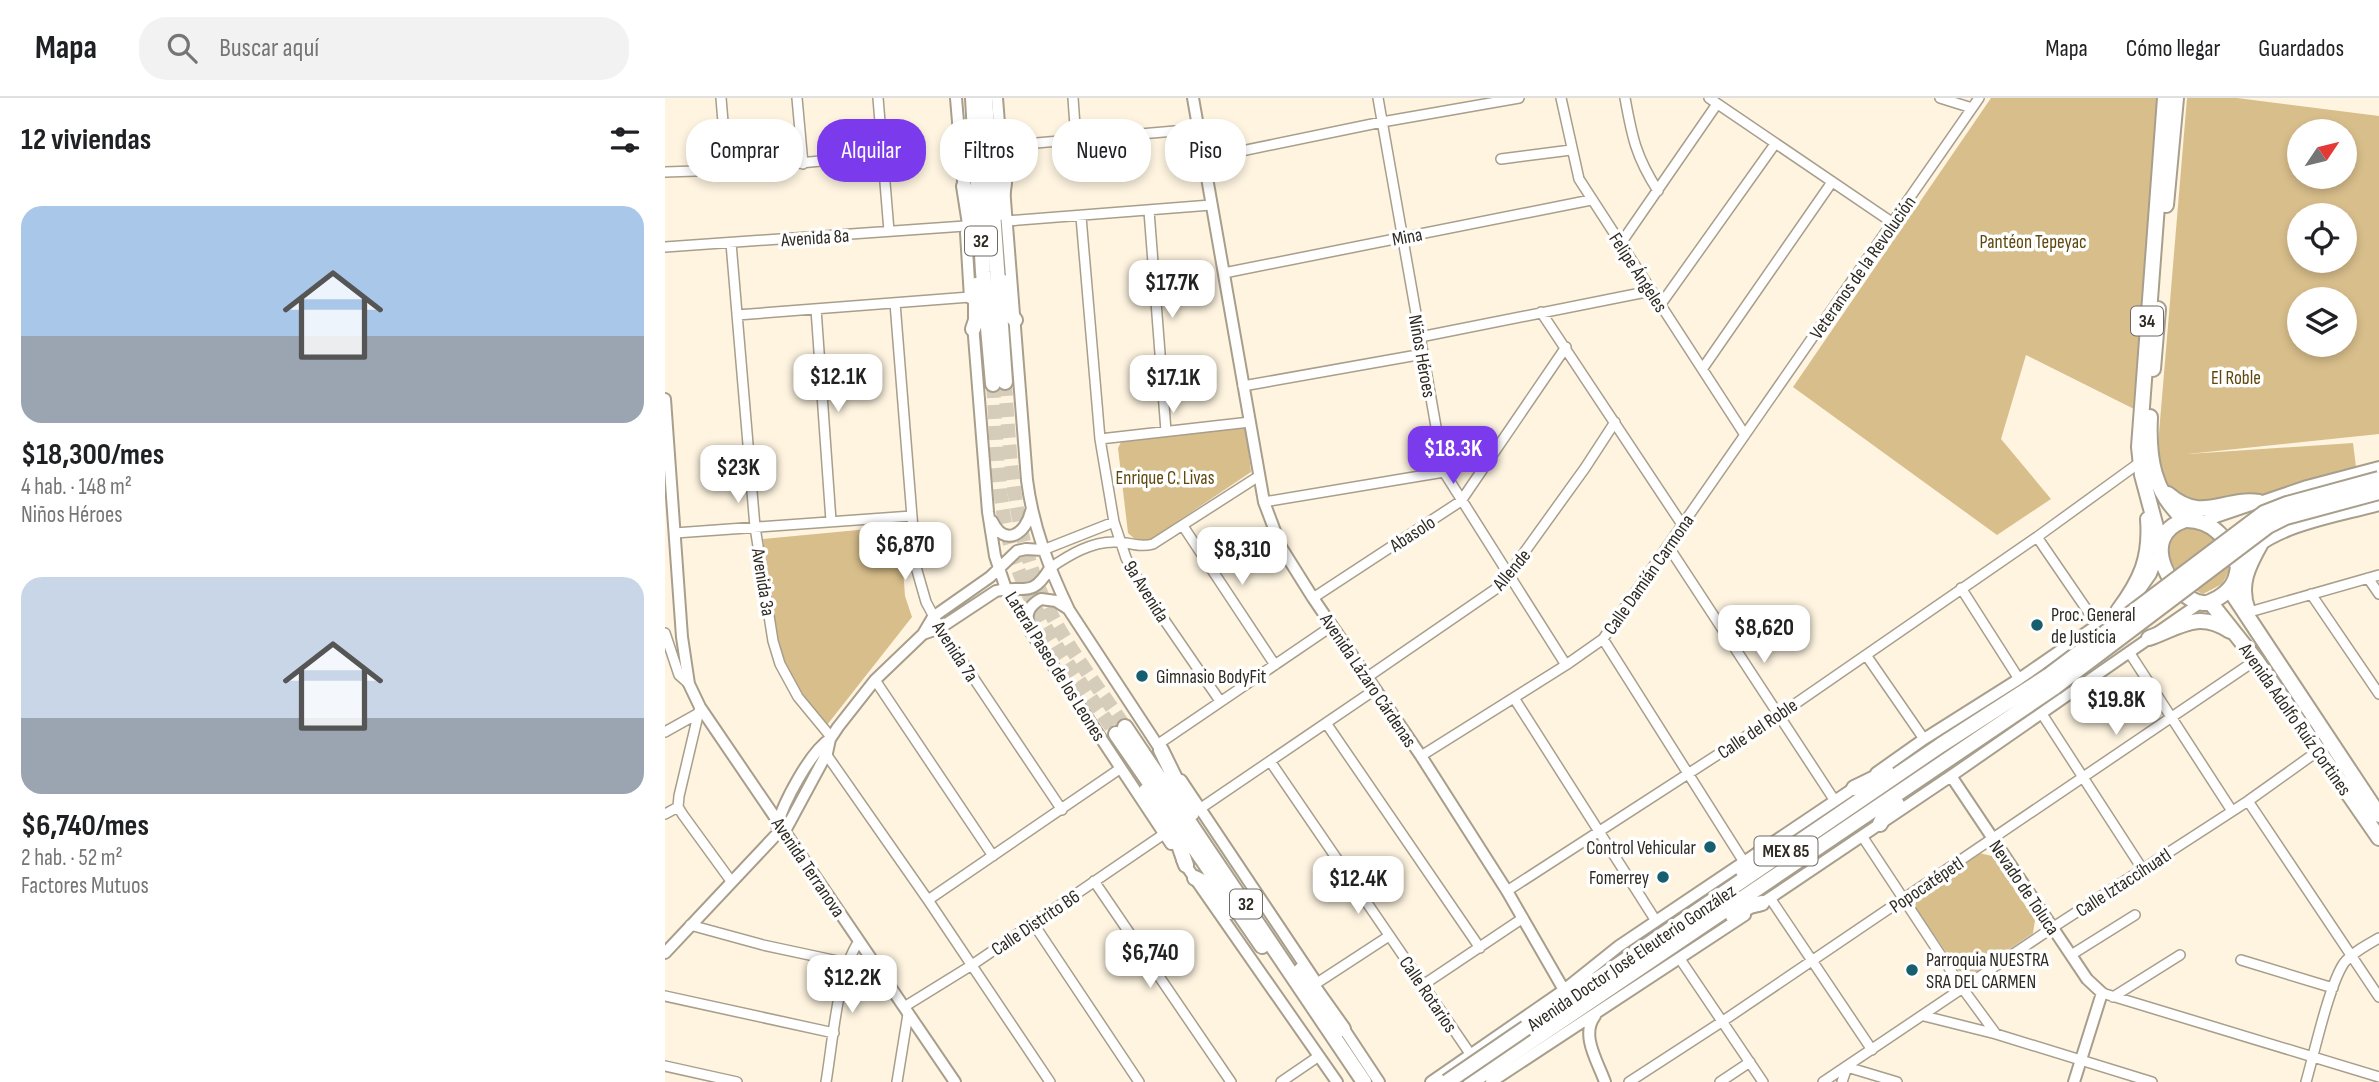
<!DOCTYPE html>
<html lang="es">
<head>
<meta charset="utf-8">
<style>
	body { margin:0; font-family:"Sofia Sans Condensed",sans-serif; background:#f2f2f2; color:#202124; height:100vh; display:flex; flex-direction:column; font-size:26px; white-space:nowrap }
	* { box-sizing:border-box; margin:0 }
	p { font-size:23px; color:#757577 }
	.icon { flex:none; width:38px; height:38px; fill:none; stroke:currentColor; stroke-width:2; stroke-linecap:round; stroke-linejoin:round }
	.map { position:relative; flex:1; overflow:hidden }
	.side { display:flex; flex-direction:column; background:#fff; width:665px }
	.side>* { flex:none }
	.banner { position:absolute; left:21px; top:21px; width:665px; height:63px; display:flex; gap:14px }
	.needle { width:46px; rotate:55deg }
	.controls { position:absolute; left:1622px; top:21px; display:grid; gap:14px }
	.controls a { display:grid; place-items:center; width:70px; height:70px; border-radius:50%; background:#fff; box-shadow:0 4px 10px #0003; font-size:35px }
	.price { position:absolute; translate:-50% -60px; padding:0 16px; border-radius:14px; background:#fff; color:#222; font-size:23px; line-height:46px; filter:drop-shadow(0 2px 4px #0008) }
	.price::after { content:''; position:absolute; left:50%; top:42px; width:21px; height:16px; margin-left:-10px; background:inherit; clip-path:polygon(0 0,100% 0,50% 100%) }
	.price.selected { background:#7c3aed; color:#fff }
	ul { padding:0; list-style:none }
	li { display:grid; align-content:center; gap:14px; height:371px; padding:0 21px }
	li span { display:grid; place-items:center; height:217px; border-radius:21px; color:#555 }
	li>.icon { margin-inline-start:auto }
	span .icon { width:126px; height:126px; fill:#fffc; stroke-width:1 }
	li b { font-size:30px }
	h2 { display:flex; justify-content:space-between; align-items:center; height:84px; padding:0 21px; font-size:30px }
	.chip { padding:0 24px; border-radius:28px; background:#fff; box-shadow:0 4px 10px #0003; font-size:24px; line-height:63px }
	.chip.selected { background:#7c3aed; color:#fff }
	header { display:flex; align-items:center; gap:42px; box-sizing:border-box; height:98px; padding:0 35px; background:#fff; border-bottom:2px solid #e0e0e0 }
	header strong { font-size:33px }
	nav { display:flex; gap:38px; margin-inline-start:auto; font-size:24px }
	.search { width:490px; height:63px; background:#f2f2f2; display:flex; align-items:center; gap:18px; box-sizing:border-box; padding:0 24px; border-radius:28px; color:#757577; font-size:26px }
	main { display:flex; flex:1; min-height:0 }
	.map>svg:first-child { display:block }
	.green { fill:#d8be8b; fill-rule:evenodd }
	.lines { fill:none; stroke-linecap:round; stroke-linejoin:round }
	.primary-tunnel { stroke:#d5ccba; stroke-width:14; stroke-dasharray:14 7; stroke-linecap:butt }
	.minor-casing { stroke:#a89e8c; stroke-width:12 }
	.tertiary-casing { stroke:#a89e8c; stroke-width:14 }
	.primary-casing { stroke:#a89e8c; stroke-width:18 }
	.trunk-casing { stroke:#a89e8c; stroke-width:18 }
	.minor { stroke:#fff; stroke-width:9 }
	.tertiary { stroke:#fff; stroke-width:10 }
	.primary { stroke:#fff; stroke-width:14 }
	.trunk { stroke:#fff; stroke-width:14 }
	.trunk-bridge-casing { stroke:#a89e8c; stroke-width:18; stroke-linecap:butt }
	.trunk-bridge { stroke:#fff; stroke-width:14 }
	.poi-dot { fill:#175f6f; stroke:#fff; stroke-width:2.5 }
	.labels { text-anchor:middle; stroke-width:7; stroke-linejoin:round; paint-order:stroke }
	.shield { fill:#fff; stroke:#6d6b65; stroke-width:2 }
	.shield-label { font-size:18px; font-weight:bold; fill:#2f2b23 }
	.street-label { font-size:19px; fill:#2f2b23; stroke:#fff }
	.park-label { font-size:19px; fill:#5f470d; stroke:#fff }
	.poi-label { font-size:19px; fill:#2f2b23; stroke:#fff; text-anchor:start }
</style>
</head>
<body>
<header>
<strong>Mapa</strong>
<div class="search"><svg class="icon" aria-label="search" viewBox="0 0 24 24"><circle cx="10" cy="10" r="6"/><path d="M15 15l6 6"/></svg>Buscar aquí</div>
<nav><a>Mapa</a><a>Cómo llegar</a><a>Guardados</a></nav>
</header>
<main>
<section class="side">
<h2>12 viviendas<svg class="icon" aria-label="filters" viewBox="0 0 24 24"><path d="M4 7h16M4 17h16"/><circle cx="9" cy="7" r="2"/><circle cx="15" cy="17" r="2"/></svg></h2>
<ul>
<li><span style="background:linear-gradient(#a9c7e8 60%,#9aa5b1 0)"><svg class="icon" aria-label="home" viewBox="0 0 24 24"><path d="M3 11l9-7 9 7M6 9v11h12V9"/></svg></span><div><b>$18,300/mes</b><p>4 hab. · 148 m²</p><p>Niños Héroes</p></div></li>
<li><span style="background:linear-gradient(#c9d6e8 65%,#9aa5b1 0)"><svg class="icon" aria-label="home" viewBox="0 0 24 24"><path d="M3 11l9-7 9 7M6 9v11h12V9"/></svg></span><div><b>$6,740/mes</b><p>2 hab. · 52 m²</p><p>Factores Mutuos</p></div></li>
</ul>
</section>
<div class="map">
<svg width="1714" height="984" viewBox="0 0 1714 984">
	<rect width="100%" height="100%" fill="#fef4e0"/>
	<!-- green -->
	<path class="green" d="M1326 0H1493L1469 311 1361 257 1336 341 1386 401 1332 437 1128 289Z
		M1522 0H1572L1714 18V336L1523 356 1688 345 1691 369 1545 412 1527 409 1499 386 1492 359ZM1634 33H1680V79H1634ZM1634 117H1680V163H1634ZM1634 201H1680V247H1634Z
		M578 329 581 332 586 374 482 444 474 445 463 435 453 350 456 344 462 340Z
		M235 428 240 498 247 519 162 627 123 577 111 538 98 441Z
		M1530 429C1549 436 1560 451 1565 471L1557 486 1538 496C1510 485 1481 432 1530 429Z
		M1314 755 1327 758 1370 822 1368 835 1309 875 1294 873 1250 809 1252 798Z"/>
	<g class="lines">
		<!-- primary-tunnel -->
		<path class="primary-tunnel" d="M340 284C345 361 348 438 382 508 403 551 434 590 460 629
			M328 286C332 340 331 398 346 450 366 519 411 577 451 636"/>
		<defs>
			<path id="minor" d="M56 0 62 72
				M132 0 138 66
				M213 0 224 133
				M408 0 411 42
				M713 0 779 374 901 567
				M896 0 914 81 1080 337
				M960 0C967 39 971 59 993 93
				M1044 0 1228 125
				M1275 0 1307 10
				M336 48 533 31
				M538 61 717 24 854 0
				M836 61 906 52
				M0 74 62 72 218 57
				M484 113 501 333
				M416 119 435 341 449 424 461 460 478 491 555 603
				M342 123 546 107
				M66 145 90 429 108 543 115 566 133 599 166 639
				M956 145 1052 6
				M0 149 300 128
				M559 175 926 102
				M230 205 251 469 261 504 275 530 397 712
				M996 206 1110 46
				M151 211 166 423
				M876 214 1018 428
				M72 217 305 199
				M755 239 986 193
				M1038 270 1167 84
				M578 288 758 256
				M435 341 585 324
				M599 404 779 374
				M518 428 610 567
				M10 435 247 418
				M1372 439 1433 528
				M1003 448 1170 703
				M378 452 449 424
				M385 470C404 457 427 443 451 444 465 444 474 450 488 446L594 378
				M1703 480 1714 496
				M1296 490 1354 581
				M1646 496 1714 596
				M648 500 796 403 901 249
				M1581 515 1714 477
				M0 535 14 577 24 586
				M938 541 1079 764
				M1464 554 1567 713
				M1201 557 1259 641
				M704 578 835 488 920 370 950 324
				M210 582 328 758
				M849 600 991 823
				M35 609 14 698 13 709 18 717 66 783
				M1377 616 1478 772
				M661 625 815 850
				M0 634 32 616
				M492 647 667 528
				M159 653 263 802 385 984
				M756 658 901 567 938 541 1314 0
				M605 663 806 957
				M1583 703 1714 899
				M536 710 711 591
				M0 716 13 709
				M1197 738 1298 891 1331 936
				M429 783 566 984
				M842 793 1114 617 1372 439 1474 365
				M1105 800 1207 952
				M263 802 456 670
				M368 825 474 984
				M25 827 98 847 182 865
				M1406 857 1470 817
				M1015 861 1098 984
				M1576 862 1668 890
				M652 885 724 838
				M758 887 858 820
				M1437 895 1714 979
				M0 898 169 935
				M1448 899 1515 857
				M239 909 307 867 499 736
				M1259 918 1331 936 1487 984
				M0 968 72 984
				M1182 969 1232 984
				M161 984C168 943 172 875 194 843
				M232 984 243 916
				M616 984 654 958
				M964 984 1058 923 1591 562
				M1055 984 1085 964
				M1158 984 1387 830 1583 703 1653 653
				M1177 984 1182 969
				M1641 984C1649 956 1664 887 1679 865 1688 854 1702 847 1714 840"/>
			<path id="tertiary" d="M291 0 299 95
				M332 0 362 382C368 429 384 470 404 512L499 657
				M528 0 599 404 616 449 648 500 756 658 842 793 899 892
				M301 135 305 200
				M308 226 323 414 330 458 341 491 367 536 506 746
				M0 301 17 539 24 586 35 609 290 984
				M327 423C340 450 361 436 366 413
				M1539 423 1642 388 1714 369
				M1573 469C1600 428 1669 420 1714 407
				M364 527C360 515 365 507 376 501L391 503 402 510
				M258 536 275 530 331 493C359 486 366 502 385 470
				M1211 675 1259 641 1354 581 1467 503 1486 476 1494 455
				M1286 678 1422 881 1437 895 1409 984
				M516 682 649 881
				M112 728C118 705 145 654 165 641
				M517 762 672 984
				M1093 808 1286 678 1535 505
				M0 855 110 738 120 733 162 655 165 641 173 629 210 582 258 536 268 519 325 479 352 453 361 451 378 452
				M930 918C915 937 933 964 940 984
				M675 925 714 984
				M766 984 899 892 954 848 1195 686
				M826 984 1080 817"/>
			<path id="primary" d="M308 0 318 174 328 286
				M320 0 340 284
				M299 88 308 145
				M1501 107 1511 0
				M335 115 339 85
				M338 184 346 217 350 222
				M308 231 311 222V187
				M1488 271 1493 211
				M1485 319C1483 359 1488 395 1520 422
				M1503 396C1538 426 1558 399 1594 404
				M1520 422C1549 421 1565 444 1573 469 1571 484 1566 492 1553 500 1548 502 1544 506 1538 505 1510 503 1469 439 1520 422Z
				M1495 444 1477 377 1474 349 1500 0
				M1565 492 1714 717
				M1545 504 1591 562 1714 740
				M1453 513C1476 482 1486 460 1483 421
				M1583 513C1573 487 1583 468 1596 445
				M1484 540C1515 529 1533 512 1565 533
				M460 629 699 984
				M451 636 597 848
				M496 652 527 715
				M481 693 514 747 521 767
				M530 780 540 785 564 814
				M636 872 678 931"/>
			<path id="trunk" d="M1189 690 1222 674
				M1215 726 1220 716 1232 706
				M1078 773 1099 751
				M1068 818 1085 808 1097 805
				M861 930 1276 647 1383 578
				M806 984 1390 589"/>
		</defs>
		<!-- minor casing -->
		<use href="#minor" class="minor-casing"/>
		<!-- tertiary casing -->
		<use href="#tertiary" class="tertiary-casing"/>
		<!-- primary casing -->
		<use href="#primary" class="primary-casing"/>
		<!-- trunk casing -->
		<use href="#trunk" class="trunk-casing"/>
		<!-- minor -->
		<use href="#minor" class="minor"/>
		<!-- tertiary -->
		<use href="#tertiary" class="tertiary"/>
		<!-- primary -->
		<use href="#primary" class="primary"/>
		<!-- trunk -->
		<use href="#trunk" class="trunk"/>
		<defs>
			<path id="trunk-bridge" d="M1383 578 1599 415 1622 406 1714 381
				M1390 589 1603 428 1621 419 1714 394
				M782 984 861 930"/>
		</defs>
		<!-- trunk-bridge casing -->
		<use href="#trunk-bridge" class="trunk-bridge-casing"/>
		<!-- trunk-bridge -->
		<use href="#trunk-bridge" class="trunk-bridge"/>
	</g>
	<!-- markers -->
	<g class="poi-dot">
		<circle cx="1372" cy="527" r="7"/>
		<circle cx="477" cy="578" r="7"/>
		<circle cx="1045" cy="749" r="7"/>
		<circle cx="998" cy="779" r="7"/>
		<circle cx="1247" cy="872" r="7"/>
	</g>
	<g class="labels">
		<!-- shield labels -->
		<g class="shield">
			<rect x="300" y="128.5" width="32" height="29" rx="5"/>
			<rect x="1466" y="208.5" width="32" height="29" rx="5"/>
			<rect x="1089.5" y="738.5" width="63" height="29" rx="5"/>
			<rect x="565" y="791.5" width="32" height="29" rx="5"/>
		</g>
		<g class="shield-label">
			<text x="316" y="149">32</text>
			<text x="1482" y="229">34</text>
			<text x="1121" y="759">MEX 85</text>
			<text x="581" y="812">32</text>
		</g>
		<!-- street labels -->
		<g class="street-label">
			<text transform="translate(742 138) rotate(-11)" y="7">Mina</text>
			<text transform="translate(150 139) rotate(-4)" y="7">Avenida 8a</text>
			<text transform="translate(1197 169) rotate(-55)" y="7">Veteranos de la Revolución</text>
			<text transform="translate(974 174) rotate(57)" y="7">Felipe Ángeles</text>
			<text transform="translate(758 258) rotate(80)" y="7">Niños Héroes</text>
			<text transform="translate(747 435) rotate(-33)" y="7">Abasolo</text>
			<text transform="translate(846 471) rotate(-50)" y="7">Allende</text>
			<text transform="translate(983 476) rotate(-55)" y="7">Calle Damián Carmona</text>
			<text transform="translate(99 484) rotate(81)" y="7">Avenida 3a</text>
			<text transform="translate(482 493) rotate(58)" y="7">9a Avenida</text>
			<text transform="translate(291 553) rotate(57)" y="7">Avenida 7a</text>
			<text transform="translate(391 568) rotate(58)" y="7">Lateral Paseo de los Leones</text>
			<text transform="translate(704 582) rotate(56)" y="7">Avenida Lázaro Cárdenas</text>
			<text transform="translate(1631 621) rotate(55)" y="7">Avenida Adolfo Ruíz Cortines</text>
			<text transform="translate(1092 630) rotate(-34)" y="7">Calle del Roble</text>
			<text transform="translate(144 769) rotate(56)" y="7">Avenida Terranova</text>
			<text transform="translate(1458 784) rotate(-33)" y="7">Calle Iztaccíhuatl</text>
			<text transform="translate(1261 786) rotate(-34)" y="7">Popocatépetl</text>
			<text transform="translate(1360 789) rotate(56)" y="7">Nevado de Toluca</text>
			<text transform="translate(370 824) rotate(-34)" y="7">Calle Distrito B6</text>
			<text transform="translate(966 859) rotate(-34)" y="7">Avenida Doctor José Eleuterio González</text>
			<text transform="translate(764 896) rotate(56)" y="7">Calle Rotarios</text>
		</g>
		<!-- park labels -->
		<g class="park-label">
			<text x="1368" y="150">Pantéon Tepeyac</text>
			<text x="1571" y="286">El Roble</text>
			<text x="500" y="386">Enrique C. Livas</text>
		</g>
		<!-- poi labels -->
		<g class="poi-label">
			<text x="1386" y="523">Proc. General<tspan x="1386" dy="22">de Justicia</tspan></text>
			<text x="491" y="585">Gimnasio BodyFit</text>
			<text x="1031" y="756" text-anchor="end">Control Vehicular</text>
			<text x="984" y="786" text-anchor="end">Fomerrey</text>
			<text x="1261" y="868">Parroquia NUESTRA<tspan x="1261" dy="22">SRA DEL CARMEN</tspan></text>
		</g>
	</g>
</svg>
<div class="controls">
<a><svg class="needle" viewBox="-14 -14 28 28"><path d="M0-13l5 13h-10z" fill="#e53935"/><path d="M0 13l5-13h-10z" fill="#757577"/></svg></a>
<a><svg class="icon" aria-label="locate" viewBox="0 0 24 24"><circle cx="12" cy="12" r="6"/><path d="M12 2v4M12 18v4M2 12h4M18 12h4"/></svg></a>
<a><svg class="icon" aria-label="layers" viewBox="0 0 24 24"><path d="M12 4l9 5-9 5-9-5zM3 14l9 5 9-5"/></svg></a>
</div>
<b class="price" style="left:507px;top:222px">$17.7K</b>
<b class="price" style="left:173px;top:316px">$12.1K</b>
<b class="price" style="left:508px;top:317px">$17.1K</b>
<b class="price selected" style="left:788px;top:388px">$18.3K</b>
<b class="price" style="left:73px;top:407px">$23K</b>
<b class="price" style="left:240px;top:484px">$6,870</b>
<b class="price" style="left:577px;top:489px">$8,310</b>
<b class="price" style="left:1099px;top:567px">$8,620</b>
<b class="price" style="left:1451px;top:639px">$19.8K</b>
<b class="price" style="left:693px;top:818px">$12.4K</b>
<b class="price" style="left:485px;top:892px">$6,740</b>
<b class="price" style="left:187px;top:917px">$12.2K</b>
<div class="banner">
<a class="chip">Comprar</a>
<a class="chip selected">Alquilar</a>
<a class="chip">Filtros</a>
<a class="chip">Nuevo</a>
<a class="chip">Piso</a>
</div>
</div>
</main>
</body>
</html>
